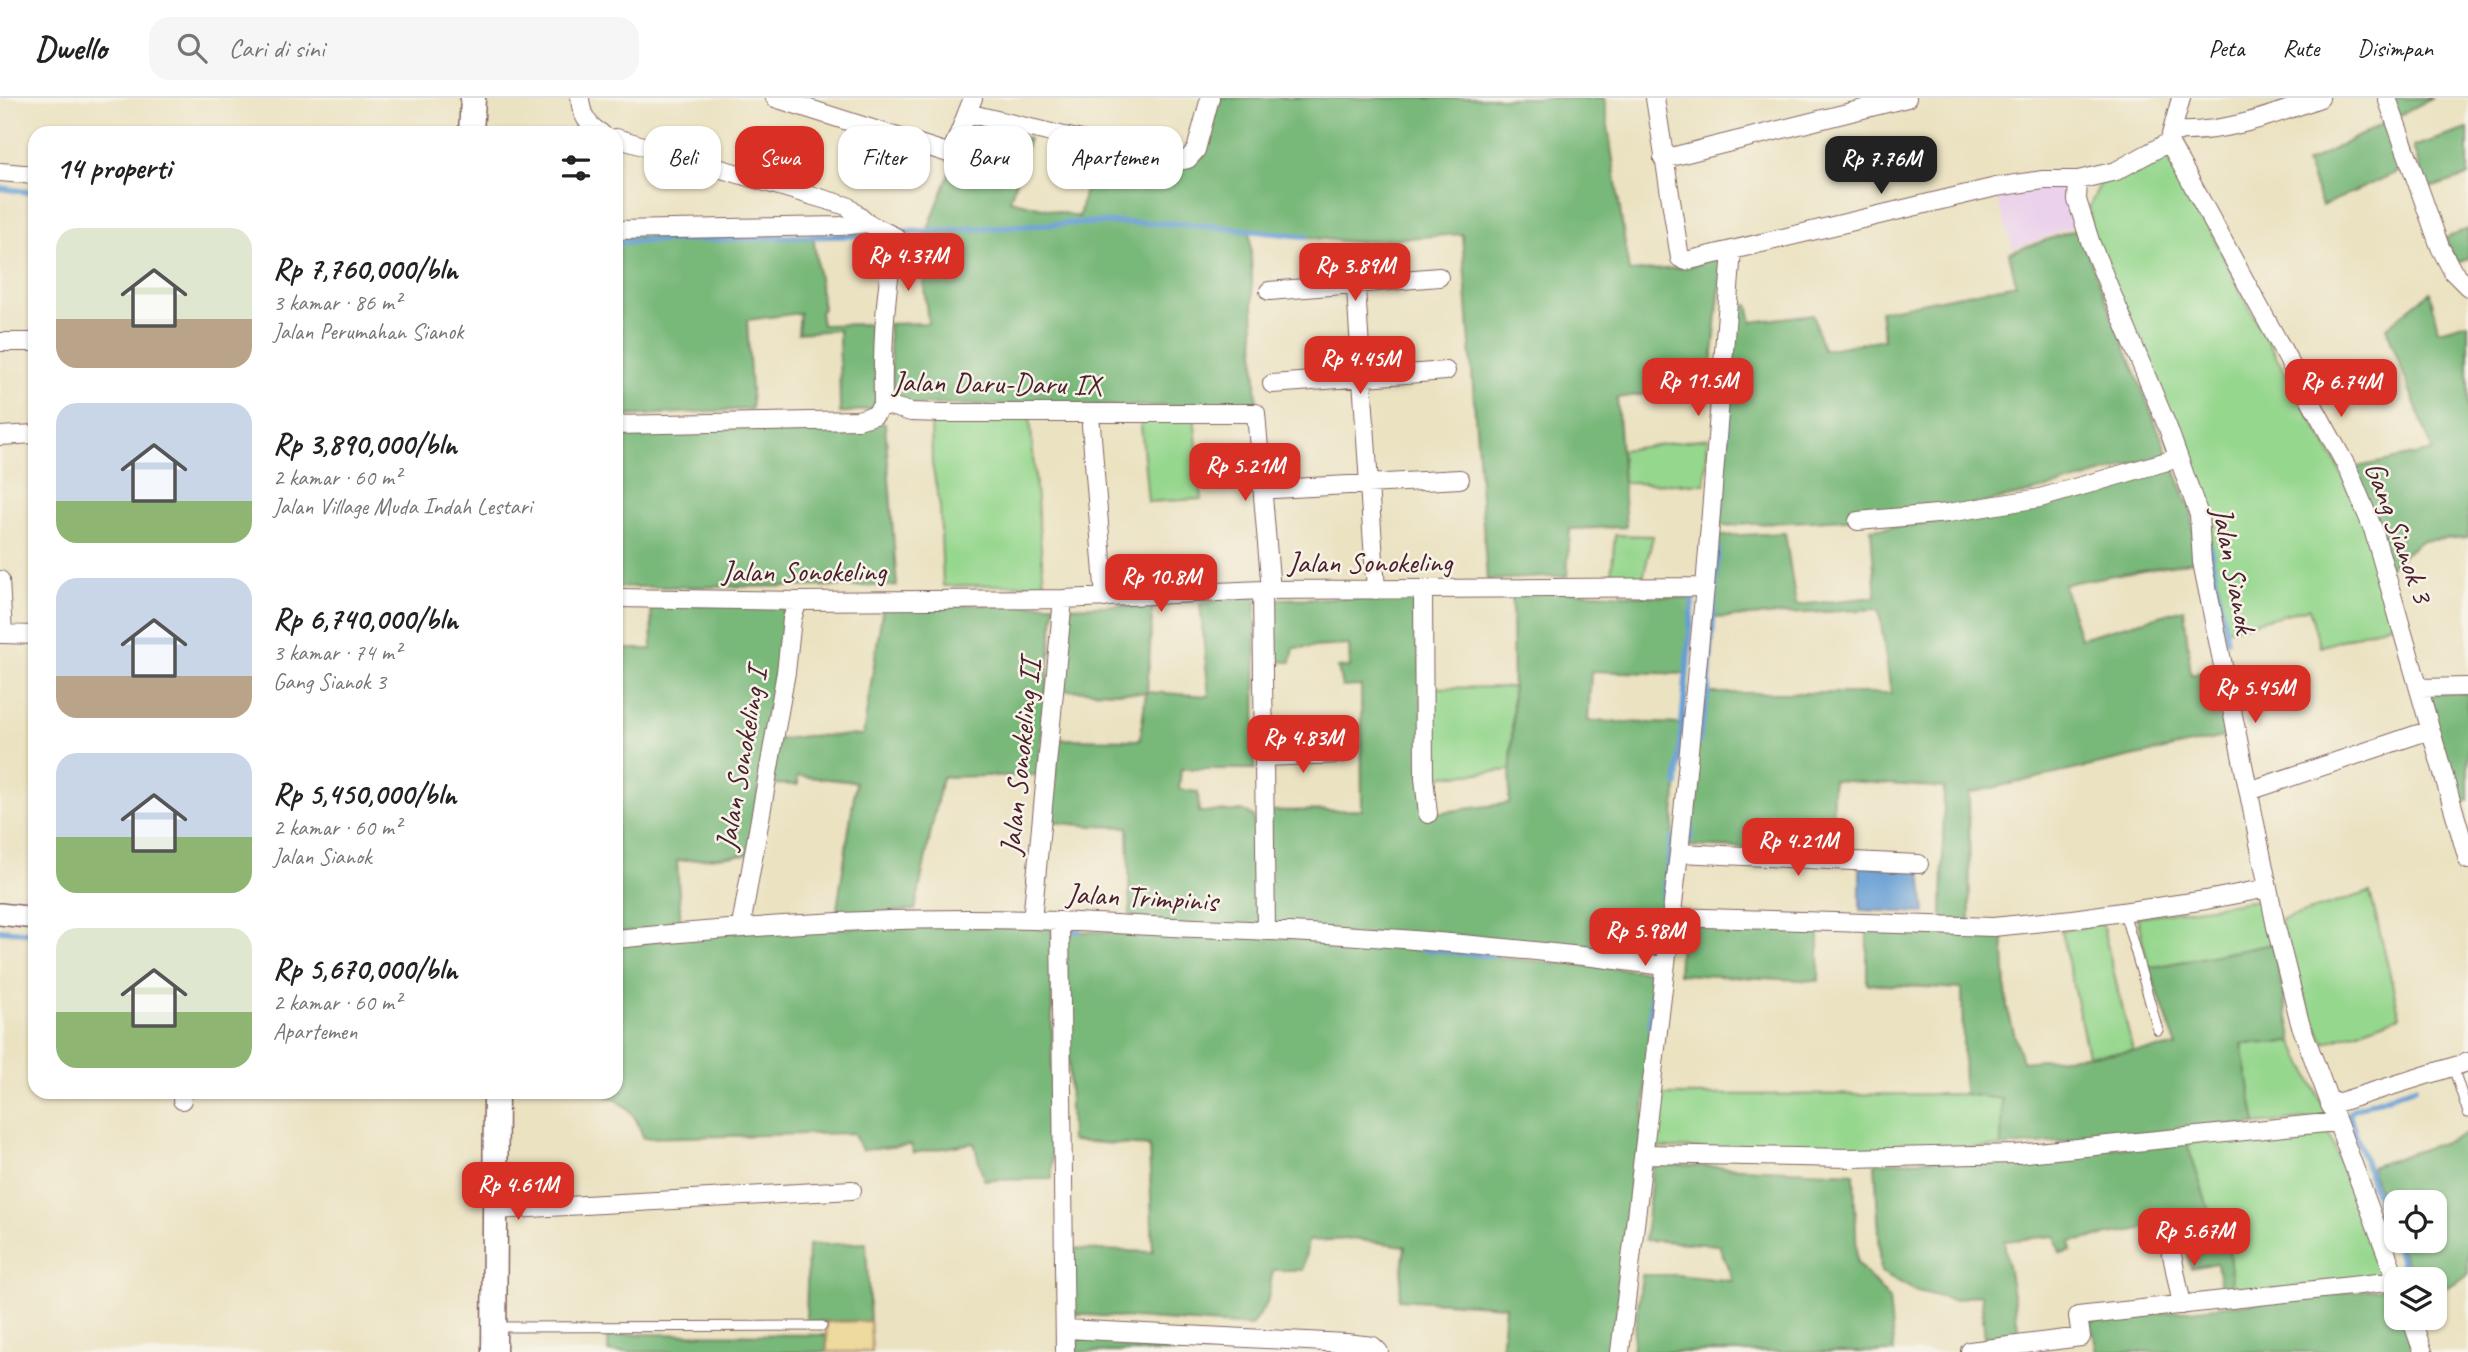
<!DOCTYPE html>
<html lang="id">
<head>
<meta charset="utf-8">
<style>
	body { margin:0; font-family:Caveat,sans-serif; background:#f6f6f6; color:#222; height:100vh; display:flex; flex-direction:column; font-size:26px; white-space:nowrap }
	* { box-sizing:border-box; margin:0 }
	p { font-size:23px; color:#767676 }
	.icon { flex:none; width:38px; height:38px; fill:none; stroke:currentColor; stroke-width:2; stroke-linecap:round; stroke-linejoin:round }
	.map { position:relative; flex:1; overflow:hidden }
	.side { position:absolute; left:28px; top:28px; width:595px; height:973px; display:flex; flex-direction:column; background:#fff; border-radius:21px; box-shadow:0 2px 5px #0004 }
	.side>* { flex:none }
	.guide { position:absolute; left:644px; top:28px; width:665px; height:63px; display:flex; gap:14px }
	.tools { position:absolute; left:2384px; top:1092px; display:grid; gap:14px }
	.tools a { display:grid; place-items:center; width:63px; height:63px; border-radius:14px; background:#fff; box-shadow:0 2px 5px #0004; font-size:35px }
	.price { position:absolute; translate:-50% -60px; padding:0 16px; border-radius:14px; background:#d93025; color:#fff; font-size:23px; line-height:46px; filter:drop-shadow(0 2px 4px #0008) }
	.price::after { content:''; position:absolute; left:50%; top:42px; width:21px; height:16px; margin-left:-10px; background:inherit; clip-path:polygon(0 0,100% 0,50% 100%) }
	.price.active { background:#222; color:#fff }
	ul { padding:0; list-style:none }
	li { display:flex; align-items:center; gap:21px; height:175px; padding:0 28px }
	li span { display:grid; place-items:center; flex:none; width:196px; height:140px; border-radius:21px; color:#555 }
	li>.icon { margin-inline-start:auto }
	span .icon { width:84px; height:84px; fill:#fffc; stroke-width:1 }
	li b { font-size:30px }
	h2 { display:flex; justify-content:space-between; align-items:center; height:84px; padding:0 28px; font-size:30px }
	.pill { padding:0 24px; border-radius:21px; background:#fff; box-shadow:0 2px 5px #0004; font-size:24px; line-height:63px }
	.pill.active { background:#d93025; color:#fff }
	header { display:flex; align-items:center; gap:42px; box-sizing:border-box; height:98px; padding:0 35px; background:#fff; border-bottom:2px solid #e0e0e0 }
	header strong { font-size:33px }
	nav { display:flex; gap:38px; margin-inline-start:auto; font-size:24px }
	.search { width:490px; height:63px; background:#f6f6f6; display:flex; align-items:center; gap:18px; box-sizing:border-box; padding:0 24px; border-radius:21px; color:#767676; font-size:26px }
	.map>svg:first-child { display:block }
	.built { fill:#ebd1ec }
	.green { fill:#96d78e; stroke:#707b5c; stroke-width:2 }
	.forest { fill:#78b879; stroke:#616c52; stroke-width:2 }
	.sand { fill:#eeda9e; stroke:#9c7c64; stroke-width:2 }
	.water { fill:#669ed4; stroke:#585e80; stroke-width:2 }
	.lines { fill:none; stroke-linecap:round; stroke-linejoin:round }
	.stream { stroke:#669ed4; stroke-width:6 }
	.service-casing { stroke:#826360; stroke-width:11 }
	.minor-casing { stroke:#826360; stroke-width:20 }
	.tertiary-casing { stroke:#826360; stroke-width:24 }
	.secondary-casing { stroke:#826360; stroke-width:27 }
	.service { stroke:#fff; stroke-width:9 }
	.minor { stroke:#fff; stroke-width:18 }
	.tertiary { stroke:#fff; stroke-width:21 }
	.secondary { stroke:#fff; stroke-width:24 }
	.labels { text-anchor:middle; stroke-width:5; stroke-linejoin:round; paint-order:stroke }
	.street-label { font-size:30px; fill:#4a1f2b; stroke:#f7f3e8 }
</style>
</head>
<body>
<header>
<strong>Dwello</strong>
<div class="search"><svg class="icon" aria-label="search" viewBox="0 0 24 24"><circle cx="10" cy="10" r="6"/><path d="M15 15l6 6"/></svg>Cari di sini</div>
<nav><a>Peta</a><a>Rute</a><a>Disimpan</a></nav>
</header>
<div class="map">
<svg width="2468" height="1254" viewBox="0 0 2468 1254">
	<rect width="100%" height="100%" fill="#f7f3e8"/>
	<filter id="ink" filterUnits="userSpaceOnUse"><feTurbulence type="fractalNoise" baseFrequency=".0143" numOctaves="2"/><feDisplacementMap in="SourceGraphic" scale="14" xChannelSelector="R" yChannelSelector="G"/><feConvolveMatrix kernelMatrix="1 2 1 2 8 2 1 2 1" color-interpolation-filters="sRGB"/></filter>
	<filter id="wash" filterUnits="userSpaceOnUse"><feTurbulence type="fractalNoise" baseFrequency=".00686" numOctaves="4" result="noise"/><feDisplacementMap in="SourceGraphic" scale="28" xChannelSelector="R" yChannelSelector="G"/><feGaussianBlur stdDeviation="1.57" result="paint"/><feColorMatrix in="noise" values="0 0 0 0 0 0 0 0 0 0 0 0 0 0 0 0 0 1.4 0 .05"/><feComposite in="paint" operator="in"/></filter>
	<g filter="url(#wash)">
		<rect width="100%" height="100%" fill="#ebe2c1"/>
		<!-- built -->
		<path class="built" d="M2060 86 2075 128 2013 151 1997 101Z"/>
		<!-- green -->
		<path class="green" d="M2165 56 2205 122 2253 217 2341 374 2371 438 2393 525 2320 549 2309 510 2225 532 2203 417 2092 134 2089 110 2102 81Z
			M1140 316H1194L1202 401 1148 404Z
			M1030 319 1044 486 943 488 940 409 932 366 931 320Z
			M1708 340 1705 386 1623 385 1621 352Z
			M1615 437 1653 438 1643 480 1611 478Z
			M1513 589 1511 672 1424 680 1425 590Z
			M2370 794 2400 918 2325 945 2310 916 2280 822Z
			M2265 801 2273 846 2149 870 2137 819Z
			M2102 826 2133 953 2088 957 2061 832Z
			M2293 944 2328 1019 2256 1026 2241 946Z
			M1964 996 2002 1001 2001 1049 1833 1053 1655 1050 1659 997Z
			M2328 1031 2381 1179 2233 1196 2227 1133 2216 1134 2187 1045Z"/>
		<!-- forest -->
		<path class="forest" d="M1220 0H1604L1629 174 1688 169 1723 155 1710 287 1617 300 1626 429 1570 431 1567 478 1487 482 1462 136 1352 144 1250 133 1257 309 894 306 888 226 928 225 920 152 969 24 1029 41 1010 102 1079 119 1093 52 1173 70 1204 58Z
			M2387 0H2432L2394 20 2411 68 2322 108 2306 65 2394 20Z
			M2468 31V78L2427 91 2413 49Z
			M2078 131 2168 356C2105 375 2042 394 1976 406 1892 422 1805 422 1720 428L1735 207H1748L1752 224 1813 216 1823 252 1884 241 1880 213 2016 186 2009 155Z
			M2468 131V161L2456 165 2445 140Z
			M813 137 823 211 820 214 822 227 867 226 871 229 878 271 876 310 840 315 839 232 798 235 800 215 747 222 752 311 625 318 621 229 616 228V138Z
			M2430 194 2438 233 2468 225V439L2421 443 2385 472 2348 371 2433 353 2386 229Z
			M885 325 897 488 616 489V332Z
			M2173 369 2192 415 2194 463 2063 486 2080 540 2184 511 2191 577 2215 570 2232 637 1969 695 1970 823 1942 822 1944 690 1833 682 1832 754 1689 748 1695 661 1708 595H1891L1879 511 1713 520 1719 438 1785 435 1796 507 1876 499 1871 431 1984 419 2040 408Z
			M1512 491 1693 500 1686 576 1591 573 1588 623 1682 626 1673 730 1655 861 1426 834 1425 839 1135 827 1130 816 1128 729 1092 728 1052 724 1058 641 1140 642 1146 595 1062 592 1067 509 1153 506 1147 594 1209 598 1200 505 1256 496 1255 671H1181L1179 691 1198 694 1199 714 1242 713 1253 718 1265 822V713L1362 712 1361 588 1342 589 1338 570 1350 569 1349 547 1294 550 1291 564 1269 563 1267 501 1417 499 1429 716 1509 705 1513 625Z
			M651 506 783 507 784 532 777 565 749 756 677 763 681 829 616 835V551H652Z
			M1055 506 1038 677 942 679 915 812 836 818 856 684 798 678V687L772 686 777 642 805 638 863 637 883 508Z
			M2468 595V702L2459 703 2426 596Z
			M1681 823 1819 826V883L1678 876Z
			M919 828 1052 830V1081L984 1082 974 1045 914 1055 911 1047 862 1052 853 1035 643 1040C636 1013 623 1002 597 994H616V847L739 833Z
			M1867 829 2003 833 2007 909 2022 964 2177 949 2149 870 2273 846 2293 944 2242 946 2256 1026 2001 1049 2002 1001 1964 996 1962 891 1867 886Z
			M1065 833 1268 838 1654 874 1643 1032 1615 1254H1501L1505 1208 1399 1201 1405 1148 1351 1141 1308 1143 1303 1172H1273L1267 1205 1251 1228 1073 1216 1072 1151 1153 1154 1149 1048 1071 1043Z
			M2468 1036V1178L2434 1196V1181H2412L2398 1143H2434V1104H2396V1138L2370 1069Z
			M2187 1045 2216 1134 2227 1133 2232 1187 2221 1191 2217 1165 2191 1170 2182 1132 2148 1130 2070 1144 2072 1153 2060 1155 2055 1138 2004 1143 2020 1240 1985 1242 1981 1196 1952 1202 1914 1192 1881 1174 1875 1065Z
			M1653 1066 1854 1075 1857 1165 1889 1201 1894 1254H1632L1642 1177H1677L1733 1183 1719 1147 1645 1142Z
			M866 1145 870 1223 806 1224 808 1147Z
			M2393 1189 2396 1197V1220H2403L2414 1254H2097L2091 1223Z
			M608 1236 826 1237 827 1254H608Z
			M1072 1239 1269 1244 1268 1254H1073Z"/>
		<!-- sand -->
		<path class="sand" d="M870 1223 872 1254H827L826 1224Z"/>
		<!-- water -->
		<path class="water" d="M1860 767 1921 771 1925 815 1860 812Z"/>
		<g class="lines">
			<!-- stream -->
			<path class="stream" d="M0 90 35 95
				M897 134C983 132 1071 122 1157 125 1207 126 1257 134 1306 138
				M616 144 863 137
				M1720 417 1732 257
				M2209 446 2227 542
				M1698 645 1708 595 1718 449
				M1677 686 1693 500
				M1690 742 1691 715
				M0 805 35 808
				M0 832 35 835
				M1066 835 1065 833H1079
				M1423 851 1495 858
				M1655 861 1672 739
				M1649 873 1654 874 1650 928
				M2409 1181 2380 1109 2349 1016 2354 1011 2415 989"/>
		</g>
	</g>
	<g filter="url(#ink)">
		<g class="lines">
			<defs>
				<path id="service" d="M2124 814 2158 932
					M2453 969 2468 1015
					M496 1229 822 1228"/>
				<path id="minor" d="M580 0C581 16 587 27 601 35
					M775 0 951 56 973 0
					M1655 0 1680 160 1686 163 1996 89 2043 82H2078L2116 73 2169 44 2181 0
					M2387 0 2440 149 2453 174 2468 189
					M967 15 1175 64 1188 61 1196 52 1210 0
					M2173 33C2223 36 2274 17 2320 0
					M616 40 847 108 867 125 896 139C885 190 882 254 883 306
					M2169 44 2348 371 2373 431 2468 762
					M1663 61 1907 0
					M0 74 35 77
					M2078 82 2077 102 2091 146 2168 330 2199 417 2202 464 2276 829 2300 925 2396 1181
					M616 132 841 128 867 125
					M1354 160 1376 492
					M1269 193 1439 179
					M0 244H35
					M1272 286 1446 273
					M883 306 911 314 942 315H1256L1271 493
					M616 327 858 322 875 317 883 306
					M1091 327 1105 500
					M0 338 35 336
					M1274 391 1460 381
					M1858 423 1948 415 2040 400 2178 360
					M0 482 3 536H0
					M1423 491 1424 680 1428 716
					M1262 492 1266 832
					M616 500 798 503 1063 501 1262 492 1705 489
					M3 536 35 537
					M2419 590 2468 589
					M1264 659 1340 656
					M2249 693 2430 632
					M1679 755 1919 766
					M1672 819 1993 829 2073 821 2206 802 2268 790
					M1032 822 1063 501
					M1060 823 1065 1254
					M741 828 786 574 792 521 798 503
					M616 841C754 827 894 818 1033 822 1087 824 1142 828 1196 830 1353 835 1509 848 1665 868
					M182 1002 183 994
					M2330 1007 2468 964
					M1644 1056 1850 1060 2017 1056 2336 1024
					M495 1112 852 1092
					M2169 1142 2182 1207
					M2411 1220 2423 1254
					M1065 1231 1346 1245 1373 1248 1379 1254
					M1970 1253 2081 1239 2078 1218 2396 1183
					M1620 1254 1679 755 1705 489 1732 153"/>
				<path id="tertiary" d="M0 816 35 820"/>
				<path id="secondary" d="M471 35 473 0
					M494 1254 496 994"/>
			</defs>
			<!-- service casing -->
			<use href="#service" class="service-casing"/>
			<!-- minor casing -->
			<use href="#minor" class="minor-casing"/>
			<!-- tertiary casing -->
			<use href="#tertiary" class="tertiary-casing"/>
			<!-- secondary casing -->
			<use href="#secondary" class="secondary-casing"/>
			<!-- service -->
			<use href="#service" class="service"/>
			<!-- minor -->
			<use href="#minor" class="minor"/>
			<!-- tertiary -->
			<use href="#tertiary" class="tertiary"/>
			<!-- secondary -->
			<use href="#secondary" class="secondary"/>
		</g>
	</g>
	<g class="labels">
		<!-- street labels -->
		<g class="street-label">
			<text transform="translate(997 285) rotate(1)" y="10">Jalan Daru-Daru IX</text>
			<text transform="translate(2399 434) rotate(70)" y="10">Gang Sianok 3</text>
			<text x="1370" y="474">Jalan Sonokeling</text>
			<text transform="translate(2234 472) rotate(79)" y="10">Jalan Sianok</text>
			<text x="804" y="483">Jalan Sonokeling</text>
			<text transform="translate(1020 659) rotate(-84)" y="10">Jalan Sonokeling II</text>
			<text transform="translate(741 661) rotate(-80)" y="10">Jalan Sonokeling I</text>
			<text transform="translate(1142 799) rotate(3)" y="10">Jalan Trimpinis</text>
		</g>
	</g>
</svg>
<div class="tools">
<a><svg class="icon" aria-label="locate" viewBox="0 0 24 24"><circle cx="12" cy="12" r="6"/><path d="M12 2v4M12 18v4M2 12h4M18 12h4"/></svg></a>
<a><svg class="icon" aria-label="layers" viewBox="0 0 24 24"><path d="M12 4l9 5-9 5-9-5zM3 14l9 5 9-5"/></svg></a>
</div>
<b class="price active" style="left:1881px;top:98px">Rp 7.76M</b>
<b class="price" style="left:908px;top:195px">Rp 4.37M</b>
<b class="price" style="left:1355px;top:205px">Rp 3.89M</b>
<b class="price" style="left:1360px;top:298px">Rp 4.45M</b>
<b class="price" style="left:1698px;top:320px">Rp 11.5M</b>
<b class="price" style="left:2341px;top:321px">Rp 6.74M</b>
<b class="price" style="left:1245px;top:405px">Rp 5.21M</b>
<b class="price" style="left:1161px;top:516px">Rp 10.8M</b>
<b class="price" style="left:2255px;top:627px">Rp 5.45M</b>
<b class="price" style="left:1303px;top:677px">Rp 4.83M</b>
<b class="price" style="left:1798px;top:780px">Rp 4.21M</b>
<b class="price" style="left:1645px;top:870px">Rp 5.98M</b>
<b class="price" style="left:518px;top:1124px">Rp 4.61M</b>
<b class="price" style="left:2194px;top:1170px">Rp 5.67M</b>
<div class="guide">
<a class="pill">Beli</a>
<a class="pill active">Sewa</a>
<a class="pill">Filter</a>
<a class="pill">Baru</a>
<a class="pill">Apartemen</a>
</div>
<section class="side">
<h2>14 properti<svg class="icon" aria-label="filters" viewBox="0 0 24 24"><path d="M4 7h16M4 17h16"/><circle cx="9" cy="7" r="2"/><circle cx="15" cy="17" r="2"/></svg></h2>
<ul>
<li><span style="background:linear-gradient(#dfe7d0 65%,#b9a48a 0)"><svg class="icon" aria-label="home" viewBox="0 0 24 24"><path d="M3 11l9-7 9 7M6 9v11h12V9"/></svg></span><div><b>Rp 7,760,000/bln</b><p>3 kamar · 86 m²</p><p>Jalan Perumahan Sianok</p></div></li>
<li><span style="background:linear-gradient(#c9d6e8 70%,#8fb573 0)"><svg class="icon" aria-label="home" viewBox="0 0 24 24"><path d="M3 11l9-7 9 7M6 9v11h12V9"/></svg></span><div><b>Rp 3,890,000/bln</b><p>2 kamar · 60 m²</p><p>Jalan Village Muda Indah Lestari</p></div></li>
<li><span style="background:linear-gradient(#c9d6e8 70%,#b9a48a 0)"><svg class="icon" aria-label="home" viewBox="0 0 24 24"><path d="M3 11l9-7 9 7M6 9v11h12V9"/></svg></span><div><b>Rp 6,740,000/bln</b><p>3 kamar · 74 m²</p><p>Gang Sianok 3</p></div></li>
<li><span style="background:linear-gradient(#c9d6e8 60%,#8fb573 0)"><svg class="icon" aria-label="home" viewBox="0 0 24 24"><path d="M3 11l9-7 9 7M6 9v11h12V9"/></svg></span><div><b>Rp 5,450,000/bln</b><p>2 kamar · 60 m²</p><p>Jalan Sianok</p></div></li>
<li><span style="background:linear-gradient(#dfe7d0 60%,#8fb573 0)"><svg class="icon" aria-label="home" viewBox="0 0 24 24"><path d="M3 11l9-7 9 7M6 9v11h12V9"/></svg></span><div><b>Rp 5,670,000/bln</b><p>2 kamar · 60 m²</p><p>Apartemen</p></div></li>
</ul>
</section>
</div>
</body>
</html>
